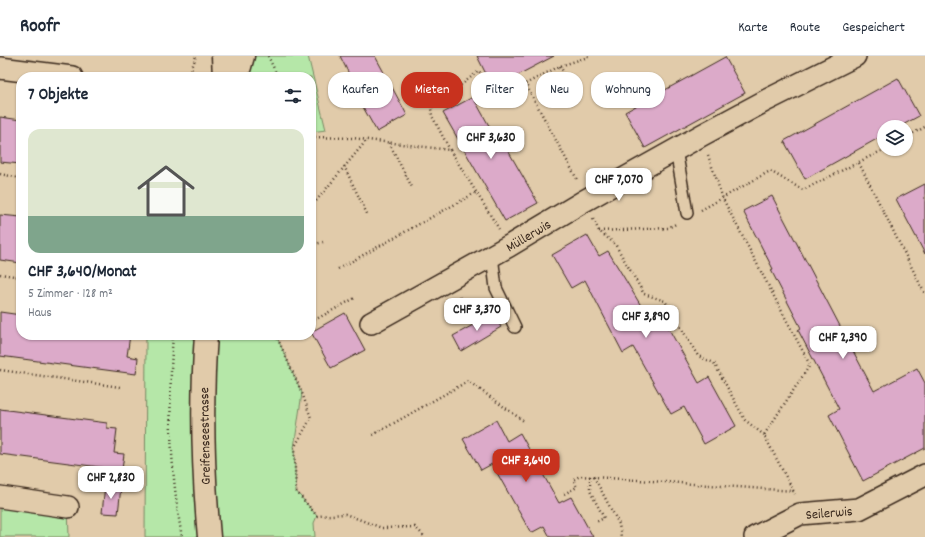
<!DOCTYPE html>
<html lang="de">
<head>
<meta charset="utf-8">
<style>
	body { margin:0; font-family:Dekko,sans-serif; background:#f2f2f3; color:#1f2937; height:100vh; display:flex; flex-direction:column; font-size:15px; white-space:nowrap }
	* { box-sizing:border-box; margin:0 }
	p { font-size:13px; color:#747a83 }
	.icon { flex:none; width:22px; height:22px; fill:none; stroke:currentColor; stroke-width:2; stroke-linecap:round; stroke-linejoin:round }
	.map { position:relative; flex:1; overflow:hidden }
	.drawer { position:absolute; left:16px; top:16px; width:300px; height:268px; display:flex; flex-direction:column; background:#fff; border-radius:16px; box-shadow:0 1px 3px #0004 }
	.drawer>* { flex:none }
	.top-card { position:absolute; left:328px; top:16px; width:380px; height:36px; display:flex; gap:8px }
	.fabs { position:absolute; left:877px; top:64px; display:grid; gap:8px }
	.fabs a { display:grid; place-items:center; width:36px; height:36px; border-radius:50%; background:#fff; box-shadow:0 1px 3px #0004; font-size:20px }
	.price { position:absolute; translate:-50% -34px; padding:0 9px; border-radius:8px; background:#fff; color:#222; font-size:13px; line-height:26px; filter:drop-shadow(0 1px 2px #0008) }
	.price::after { content:''; position:absolute; left:50%; top:24px; width:12px; height:9px; margin-left:-6px; background:inherit; clip-path:polygon(0 0,100% 0,50% 100%) }
	.price.on { background:#c8321e; color:#fff }
	ul { padding:0; list-style:none }
	li { display:grid; align-content:center; gap:8px; height:212px; padding:0 12px }
	li span { display:grid; place-items:center; height:124px; border-radius:12px; color:#555 }
	li>.icon { margin-inline-start:auto }
	span .icon { width:72px; height:72px; fill:#fffc; stroke-width:1 }
	li b { font-size:17px }
	h2 { display:flex; justify-content:space-between; align-items:center; height:48px; padding:0 12px; font-size:17px }
	.pill { padding:0 14px; border-radius:16px; background:#fff; box-shadow:0 1px 3px #0004; font-size:14px; line-height:36px }
	.pill.on { background:#c8321e; color:#fff }
	header { display:flex; align-items:center; gap:24px; box-sizing:border-box; height:56px; padding:0 20px; background:#fff; border-bottom:1px solid #e0e1e3 }
	header strong { font-size:19px }
	nav { display:flex; gap:22px; margin-inline-start:auto; font-size:14px }
	.map>svg:first-child { display:block }
	.green { fill:#b5e7a8; stroke:#788863 }
	.building { fill:#dcaac9; stroke:#3b2a1e }
	.lines { fill:none; stroke-linecap:round; stroke-linejoin:round }
	.lane-casing { stroke:#3b2a1e; stroke-width:14 }
	.street-casing { stroke:#3b2a1e; stroke-width:24 }
	.secondary-casing { stroke:#3b2a1e; stroke-width:25 }
	.path { stroke:#3b2a1e; stroke-width:2.5; stroke-dasharray:1 3; stroke-linecap:butt }
	.lane { stroke:#e1cbaa; stroke-width:11 }
	.street { stroke:#e1cbaa; stroke-width:21 }
	.secondary { stroke:#e1cbaa; stroke-width:22 }
	.labels { text-anchor:middle; stroke-width:3; stroke-linejoin:round; paint-order:stroke }
	.street-label { font-size:14px; fill:#3b2a1e; stroke:#e1cbaa }
</style>
</head>
<body>
<header>
<strong>Roofr</strong>
<nav><a>Karte</a><a>Route</a><a>Gespeichert</a></nav>
</header>
<div class="map">
<svg width="925" height="481" viewBox="0 0 925 481">
	<rect width="100%" height="100%" fill="#e1cbaa"/>
	<filter id="ink" filterUnits="userSpaceOnUse"><feTurbulence type="fractalNoise" baseFrequency=".025" numOctaves="2"/><feDisplacementMap in="SourceGraphic" scale="8" xChannelSelector="R" yChannelSelector="G"/><feConvolveMatrix kernelMatrix="1 2 1 2 8 2 1 2 1" color-interpolation-filters="sRGB"/></filter>
	<g filter="url(#ink)">
		<!-- green -->
		<path class="green" d="M242 0H308L326 74 311 76V21H235Z
			M146 279H276L302 337 294 392 296 435 317 460 314 467 315 481H145Z
			M0 441 68 451 69 481H0Z"/>
		<!-- building -->
		<path class="building" d="M340 0H375L407 59 377 76 349 26 352 24Z
			M477 0H554L493 32Z
			M725 1 745 37 645 92 625 56Z
			M898 22 919 60 899 71H884V79L805 123 784 85Z
			M473 41 502 93 506 91 538 147 505 165 443 57Z
			M0 61 21 64V108L0 106Z
			M925 128V198L896 143Z
			M772 140 874 335 917 312 925 327V392L863 425 829 359 839 353 798 274 801 272 771 214 773 213 743 155Z
			M0 159 21 161V207L0 204Z
			M587 179 599 200 608 195 649 263 660 257 699 327 709 321 736 370 704 388 684 351 671 358 633 291 623 297 585 224 571 232 552 199Z
			M0 256 21 259V279H130L127 300 138 302 136 318 0 300Z
			M345 257 365 294 331 312 311 276Z
			M493 258 501 271 461 295 453 280Z
			M0 353 107 367V372L117 373 114 397 124 398 122 414 0 398Z
			M496 364 507 385 520 377 559 447 571 441 593 481H550L544 470 531 477 492 408 481 414 463 383Z
			M105 429 121 431 118 458 102 457Z"/>
		<g class="lines">
			<defs>
				<path id="lane" d="M676 94 687 157
					M492 200 496 232 515 271"/>
				<path id="street" d="M0 12 72 21
					M371 267 509 190 584 145 702 79 767 44 855 0
					M0 441 68 451
					M755 481 800 458 859 453 925 419"/>
				<path id="secondary" d="M223 0 224 21
					M237 21 243 0
					M206 279C201 347 203 414 209 481"/>
			</defs>
			<!-- lane casing -->
			<use href="#lane" class="lane-casing"/>
			<!-- street casing -->
			<use href="#street" class="street-casing"/>
			<!-- secondary casing -->
			<use href="#secondary" class="secondary-casing"/>
			<!-- path -->
			<path class="path" d="M268 0 278 21
				M560 10 570 28
				M189 21 196 0
				M525 27 578 125
				M311 81 352 82 450 94 499 173
				M906 81 925 71
				M389 87 413 133
				M450 94 432 60 431 52 479 15 492 33 502 40 560 10 591 0
				M708 99 723 143 810 309 764 379 795 438
				M859 107 925 238
				M344 110 368 160
				M0 118 21 122
				M311 151 366 85
				M701 154 770 115 803 134 885 93
				M593 163 599 175 615 188 644 238 665 245 698 300 714 307 745 364 764 379
				M599 175 668 172 676 168
				M311 180 316 188 323 186
				M338 213 477 136
				M0 218 21 221
				M460 241 465 252
				M311 266 355 242
				M173 279C168 345 170 415 182 481
				M276 279 302 337 311 362 294 392 296 435 317 460 345 458 382 472 415 471 425 481
				M0 314 120 331
				M373 379 468 325 525 366
				M590 420V435L604 462 596 466
				M594 421 619 468 621 481
				M564 438 577 431 573 424 580 420 794 435"/>
			<!-- lane -->
			<use href="#lane" class="lane"/>
			<!-- street -->
			<use href="#street" class="street"/>
			<!-- secondary -->
			<use href="#secondary" class="secondary"/>
		</g>
	</g>
	<g class="labels">
		<!-- street labels -->
		<g class="street-label">
			<text transform="translate(528 179) rotate(-31)" y="5">Müllerwis</text>
			<text transform="translate(204 380) rotate(-91)" y="5">Greifenseestrasse</text>
			<text transform="translate(829 456) rotate(-5)" y="5">Seilerwis</text>
		</g>
	</g>
</svg>
<div class="fabs">
<a><svg class="icon" aria-label="layers" viewBox="0 0 24 24"><path d="M12 4l9 5-9 5-9-5zM3 14l9 5 9-5"/></svg></a>
</div>
<b class="price" style="left:491px;top:104px">CHF 3,630</b>
<b class="price" style="left:619px;top:146px">CHF 7,070</b>
<b class="price" style="left:477px;top:276px">CHF 3,370</b>
<b class="price" style="left:646px;top:283px">CHF 3,890</b>
<b class="price" style="left:843px;top:304px">CHF 2,390</b>
<b class="price on" style="left:526px;top:427px">CHF 3,640</b>
<b class="price" style="left:111px;top:444px">CHF 2,830</b>
<div class="top-card">
<a class="pill">Kaufen</a>
<a class="pill on">Mieten</a>
<a class="pill">Filter</a>
<a class="pill">Neu</a>
<a class="pill">Wohnung</a>
</div>
<section class="drawer">
<h2>7 Objekte<svg class="icon" aria-label="filters" viewBox="0 0 24 24"><path d="M4 7h16M4 17h16"/><circle cx="9" cy="7" r="2"/><circle cx="15" cy="17" r="2"/></svg></h2>
<ul>
<li><span style="background:linear-gradient(#dfe7d0 70%,#7fa58c 0)"><svg class="icon" aria-label="home" viewBox="0 0 24 24"><path d="M3 11l9-7 9 7M6 9v11h12V9"/></svg></span><div><b>CHF 3,640/Monat</b><p>5 Zimmer · 128 m²</p><p>Haus</p></div></li>
</ul>
</section>
</div>
</body>
</html>
